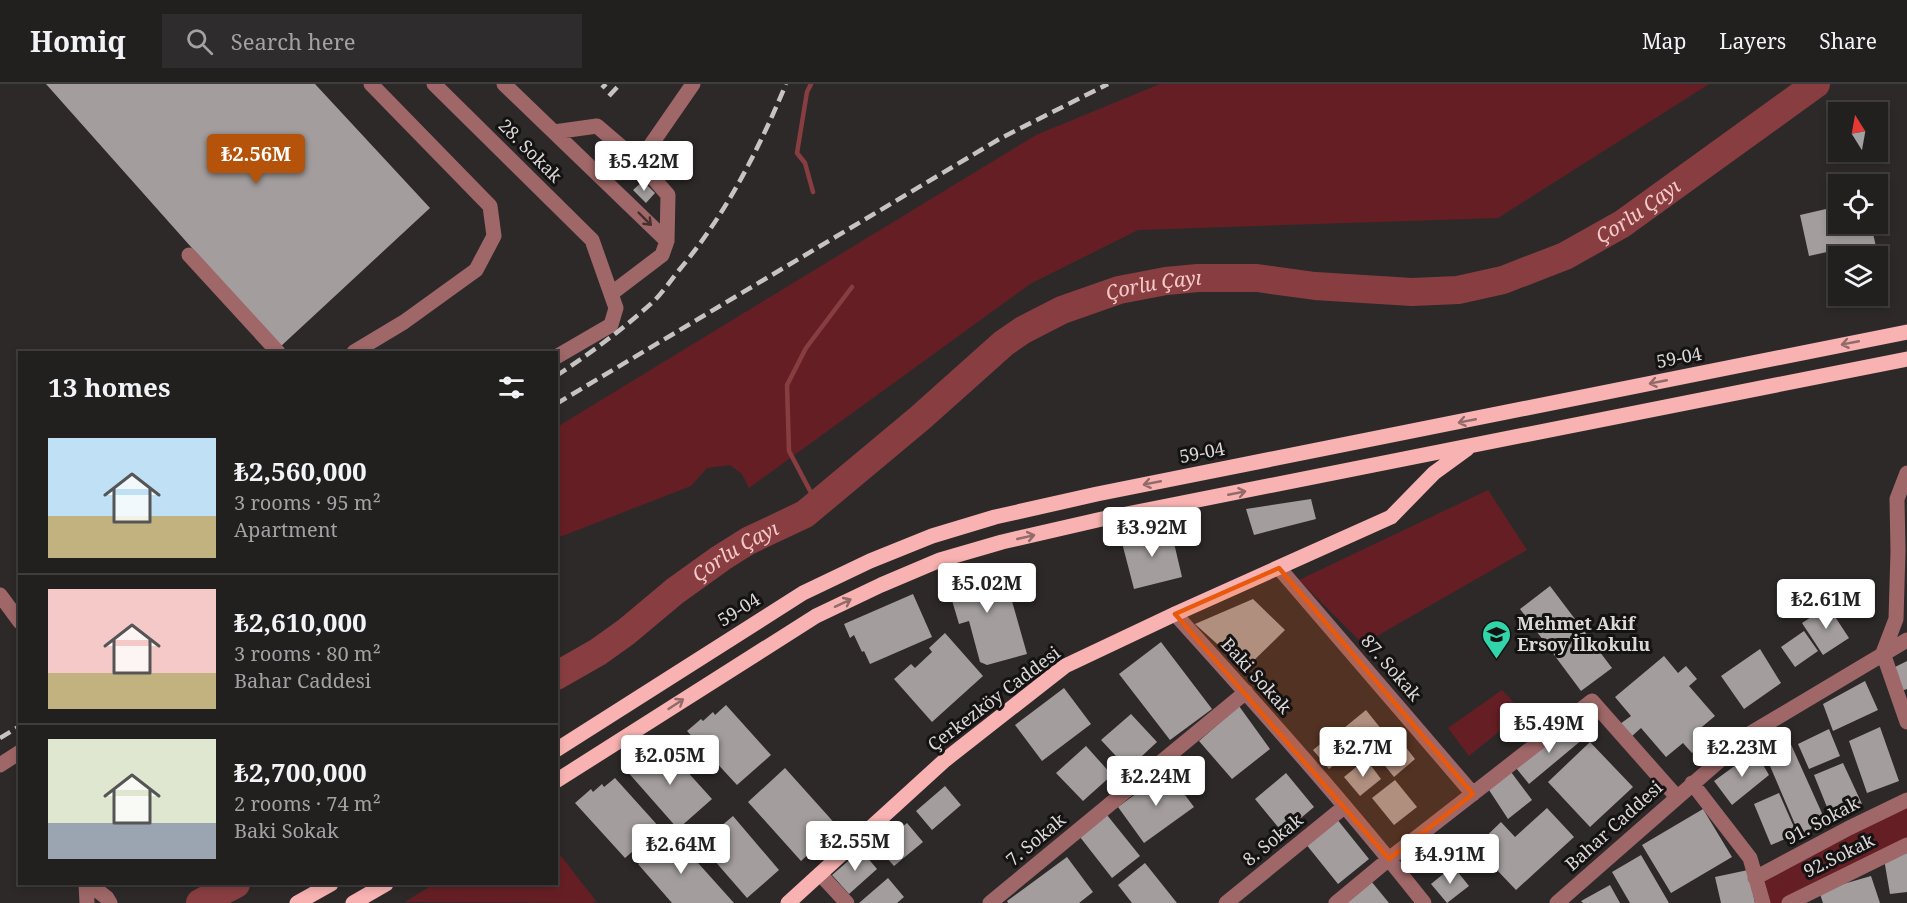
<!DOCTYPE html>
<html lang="en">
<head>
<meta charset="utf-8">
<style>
	body { margin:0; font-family:"Noto Serif",serif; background:#2e2c2c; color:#f1f3f6; height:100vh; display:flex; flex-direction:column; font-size:22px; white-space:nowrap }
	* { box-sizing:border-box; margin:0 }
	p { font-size:20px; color:#a2a2a4 }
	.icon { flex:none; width:33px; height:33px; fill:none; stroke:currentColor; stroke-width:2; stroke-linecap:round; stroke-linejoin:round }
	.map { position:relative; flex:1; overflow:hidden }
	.details { position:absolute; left:18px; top:267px; width:540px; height:534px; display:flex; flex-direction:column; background:#221f1f; border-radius:0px; box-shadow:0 3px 9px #0003,0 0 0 2px #3f3d3d }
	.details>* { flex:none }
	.needle { width:39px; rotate:349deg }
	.buttons { position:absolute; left:1828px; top:18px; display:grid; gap:12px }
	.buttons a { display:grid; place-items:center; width:60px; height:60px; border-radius:0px; background:#221f1f; box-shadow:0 3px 9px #0003,0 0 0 2px #3f3d3d; font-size:30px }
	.price { position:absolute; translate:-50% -51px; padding:0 14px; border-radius:6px; background:#fff; color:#222; font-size:20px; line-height:39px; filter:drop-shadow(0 2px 3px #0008) }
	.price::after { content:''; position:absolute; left:50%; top:36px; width:18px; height:14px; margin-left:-9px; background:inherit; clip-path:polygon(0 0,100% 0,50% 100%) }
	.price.on { background:#b45309; color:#fff }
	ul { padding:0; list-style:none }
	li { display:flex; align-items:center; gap:18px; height:150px; padding:0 30px }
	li+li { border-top:2px solid #3f3d3d }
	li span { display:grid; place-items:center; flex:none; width:168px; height:120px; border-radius:0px; color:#555 }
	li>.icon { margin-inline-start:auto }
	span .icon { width:72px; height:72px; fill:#fffc; stroke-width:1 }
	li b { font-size:26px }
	h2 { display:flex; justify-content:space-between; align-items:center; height:72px; padding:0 30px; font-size:26px }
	header { display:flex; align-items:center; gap:36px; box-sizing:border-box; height:84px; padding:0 30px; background:#221f1f; border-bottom:2px solid #3f3d3d }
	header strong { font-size:28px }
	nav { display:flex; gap:33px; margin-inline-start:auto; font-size:21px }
	.search { width:420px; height:54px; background:#2e2c2c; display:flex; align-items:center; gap:15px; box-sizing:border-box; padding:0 21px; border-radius:0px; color:#a2a2a4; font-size:22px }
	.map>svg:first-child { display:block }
	.green { fill:#651f24 }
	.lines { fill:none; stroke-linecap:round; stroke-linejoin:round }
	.stream { stroke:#883e41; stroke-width:4.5 }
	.river { stroke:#883e41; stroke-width:28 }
	.building { fill:#a39d9d }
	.minor { stroke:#9f6767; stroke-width:15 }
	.major { stroke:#f8b2b1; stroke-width:15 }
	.rail { stroke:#c6c3c2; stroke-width:4.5; stroke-dasharray:12 6; stroke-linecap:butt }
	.oneway { stroke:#453030 }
	.oneway2 { stroke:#916a69 }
	.marked { fill:#e8590c; fill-opacity:0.2; stroke:#e8590c; stroke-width:4.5; stroke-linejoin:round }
	.labels { text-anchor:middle; stroke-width:6; stroke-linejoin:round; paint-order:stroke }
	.street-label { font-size:18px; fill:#dbd8d7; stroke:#141212 }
	.poi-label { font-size:18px; font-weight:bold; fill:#dbd8d7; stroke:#141212; text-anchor:start }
	.water-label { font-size:20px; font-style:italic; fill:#f6c8c7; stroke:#141212 }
</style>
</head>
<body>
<header>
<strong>Homiq</strong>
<div class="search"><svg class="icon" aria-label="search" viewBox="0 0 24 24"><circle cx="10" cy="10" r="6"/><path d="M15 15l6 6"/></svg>Search here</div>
<nav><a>Map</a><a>Layers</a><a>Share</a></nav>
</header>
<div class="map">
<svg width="1907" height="819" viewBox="0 0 1907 819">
	<rect width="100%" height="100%" fill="#2e2929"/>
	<!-- green -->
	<path class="green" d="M1160 0H1709L1498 134 1138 146 1030 200 749 404 742 390 730 381 707 384 691 402 557 454V343L1036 51Z
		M1488 406 1527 466 1363 560 1299 496Z
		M1502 606 1523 628 1469 672 1448 644Z
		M1907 718V761L1785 819H1764L1757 795Z
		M557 767 596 817 593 819 405 818 434 800H556Z"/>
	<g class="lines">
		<!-- stream -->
		<path class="stream" d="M811 0 807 8 797 69 805 79 813 108
			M817 420 789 367 787 301 806 264 852 203"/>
		<!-- river -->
		<g class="river">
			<path id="s1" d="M556 592 598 568 626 548 675 507 721 474 748 457 805 430 920 334 1004 259 1023 246 1062 226 1119 206 1166 197 1198 194H1257L1315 202 1412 208 1458 206 1503 196 1565 172 1622 140 1816 0"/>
			<path d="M200 819 236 800"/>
		</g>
	</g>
	<!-- building -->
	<path class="building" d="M46 0H315L430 124 280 263Z
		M643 97 655 109 646 119 633 106Z
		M1839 122V140H1871L1878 172H1856L1854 162 1809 172 1800 131Z
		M1878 176 1886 208 1878 210Z
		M1311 415 1316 435 1254 451 1246 425Z
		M1170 442 1182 493 1134 505 1121 455Z
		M1002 482 1027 570 987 581 980 578 969 537 959 540 951 513 944 515 939 499Z
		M1550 502 1612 584 1581 607 1520 525Z
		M913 510 932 553 870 580 864 567 862 568 854 551 850 554 844 540Z
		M1253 515 1285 546 1245 585 1195 540Z
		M1828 522 1849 554 1823 571 1802 539Z
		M1804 547 1818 567 1795 583 1781 563Z
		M945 549 983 592 932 638 894 595 911 580 915 584 932 568 929 564Z
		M1161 558 1212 625 1170 656 1119 590Z
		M1760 565 1781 599 1744 625 1721 592Z
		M1664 572 1678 589 1686 582 1697 595 1689 602 1715 632 1697 647 1706 657 1692 669 1683 659 1666 673 1641 644 1631 653 1620 640 1631 632 1615 613Z
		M1907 577V605L1901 607 1893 584Z
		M1865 597 1878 626 1833 647 1823 620Z
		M1064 604 1091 640 1042 677 1015 641Z
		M726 621 771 671 737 701 687 647 701 635 703 637 713 628 715 631Z
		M1239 622 1270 665 1232 695 1199 657Z
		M1366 626 1382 646 1360 663 1344 644Z
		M1131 630 1157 658 1128 685 1101 656Z
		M1570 639 1583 655 1529 700 1516 684Z
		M1880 643 1899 697 1867 709 1849 657Z
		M1784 645 1825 736 1800 752 1761 661Z
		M1829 645 1840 672 1809 685 1798 660Z
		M1335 648 1351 667 1329 685 1313 666Z
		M1400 656 1415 675 1394 693 1378 673Z
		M1590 658 1633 703 1590 743 1548 698Z
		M1086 662 1112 691 1083 717 1056 689Z
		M665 663 712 715 678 745 626 686 641 673 644 676 653 668 656 671Z
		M1755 667 1769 691 1732 721 1714 697Z
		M1366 675 1381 695 1360 712 1344 693Z
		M1843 679 1862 720 1831 733 1814 691Z
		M785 684 838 743 801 777 748 718Z
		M1167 687 1194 723 1144 759 1118 723Z
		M1511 688 1532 716 1508 735 1489 706Z
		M1286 689 1314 723 1283 749 1255 715Z
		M615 694 660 744 625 774 575 719 591 705 593 708 602 700 604 703Z
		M1395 696 1417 723 1394 741 1372 714Z
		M945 702 961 721 932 746 916 727Z
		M1779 709 1797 750 1771 761 1754 720Z
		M1547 724 1574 753 1516 806 1475 763 1501 738 1515 753Z
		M1703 725 1732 773 1671 809 1642 761Z
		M1107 731 1140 772 1112 794 1080 753Z
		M733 732 779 786 747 814 700 760Z
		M1336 734 1369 775 1338 800 1305 759Z
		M907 739 923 758 894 782 878 764Z
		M672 750 734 819H672L638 780Z
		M861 766 877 785 849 810 832 791Z
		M1907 769V808L1890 810 1884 775Z
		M1641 771 1669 819H1630L1612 788Z
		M1067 773 1093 808 1079 819H1008L1007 817Z
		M1145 779 1177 819H1132L1118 801Z
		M1453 782 1469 802 1447 819 1431 800Z
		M1748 786 1755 819H1721L1715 793Z
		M1871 792 1880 819H1823L1819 807Z
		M888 794 904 813 897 819H859Z
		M1371 797 1389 819H1344Z
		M1610 801 1620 819H1583L1581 817Z"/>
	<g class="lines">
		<!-- minor -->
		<path class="minor" d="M434 0 592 156 616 224 611 241 556 273
			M504 0 667 157
			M554 48 597 42 639 78 668 111 667 157 662 171 612 209
			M639 78 693 0
			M189 171 278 268
			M354 268 404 238 476 186 494 152 490 122 371 0
			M1907 389 1897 415 1898 467 1896 535 1883 569 1907 638
			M1279 484 1473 710
			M0 511 20 538
			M1175 530C1260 624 1345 719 1424 819
			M0 681 20 668
			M1692 699 1750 774 1763 819
			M820 790 847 819
			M1755 794 1849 744 1907 716
			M86 800 87 819
			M89 800 107 814 110 819
			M990 819 1246 608
			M1226 819 1344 723
			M1336 819 1389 775 1592 617 1676 712
			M1557 819 1751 649 1907 556
			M1789 819 1907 761"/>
		<!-- major -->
		<path class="major" d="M556 666 803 509 870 477 932 452 995 433 1097 410 1907 248
			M556 697 816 532 881 501 940 476 1002 458 1102 435 1907 275
			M297 819 331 800
			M353 819 386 800
			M788 819 945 676 1065 582 1175 530 1391 433 1434 389 1467 365"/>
		<!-- rail -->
		<path class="rail" d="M602 4 606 0
			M609 12 620 0
			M556 292C591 269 623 245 654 217 663 208 671 196 680 185 726 130 758 67 786 0
			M556 320 1001 54 1108 0
			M0 654 20 642"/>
	</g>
	<!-- one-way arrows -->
	<defs><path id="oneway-shaft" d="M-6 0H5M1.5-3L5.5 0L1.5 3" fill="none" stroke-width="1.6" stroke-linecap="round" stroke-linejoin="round" transform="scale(1.5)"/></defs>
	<use class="oneway" href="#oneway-shaft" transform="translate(645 135) rotate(45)"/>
	<g class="oneway2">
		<use href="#oneway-shaft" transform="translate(1850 259) rotate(169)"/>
		<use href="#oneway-shaft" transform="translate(1658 298) rotate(169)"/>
		<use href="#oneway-shaft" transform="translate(1467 337) rotate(169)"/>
		<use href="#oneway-shaft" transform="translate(1152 399) rotate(169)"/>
		<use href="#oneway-shaft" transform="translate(1237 409) rotate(-11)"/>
		<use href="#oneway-shaft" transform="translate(1026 453) rotate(-13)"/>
		<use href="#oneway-shaft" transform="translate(843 519) rotate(-25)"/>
		<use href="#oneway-shaft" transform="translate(676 620) rotate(-33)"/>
	</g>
	<!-- marked area -->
	<path class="marked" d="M1279 484 1473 710 1389 775 1175 530Z"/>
	<!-- icons -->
	<defs>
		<symbol id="school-pin" viewBox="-11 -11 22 30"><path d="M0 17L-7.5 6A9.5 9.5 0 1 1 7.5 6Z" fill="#32d4a9" stroke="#141212"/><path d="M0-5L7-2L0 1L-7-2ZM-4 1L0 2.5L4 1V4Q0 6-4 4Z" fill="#111"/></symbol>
	</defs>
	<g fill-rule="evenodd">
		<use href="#school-pin" x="1480" y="534" width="33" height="45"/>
	</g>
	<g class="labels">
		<!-- street labels -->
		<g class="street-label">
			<text transform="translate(530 67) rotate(45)" y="6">28. Sokak</text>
			<text transform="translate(1679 274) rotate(-11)" y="6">59-04</text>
			<text transform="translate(1202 369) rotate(-11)" y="6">59-04</text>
			<text transform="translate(739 526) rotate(-32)" y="6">59-04</text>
			<text transform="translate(1391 584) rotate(49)" y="6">87. Sokak</text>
			<text transform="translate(1256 592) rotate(48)" y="6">Baki Sokak</text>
			<text transform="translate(994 615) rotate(-37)" y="6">Çerkezköy Caddesi</text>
			<text transform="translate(1822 737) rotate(-28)" y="6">91. Sokak</text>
			<text transform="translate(1614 742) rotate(-42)" y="6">Bahar Caddesi</text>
			<text transform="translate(1036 756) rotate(-40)" y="6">7. Sokak</text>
			<text transform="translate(1273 756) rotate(-39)" y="6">8. Sokak</text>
			<text transform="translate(1839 772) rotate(-26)" y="6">92.Sokak</text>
		</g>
		<!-- poi labels -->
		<g class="poi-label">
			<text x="1517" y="546">Mehmet Akif<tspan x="1517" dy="21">Ersoy İlkokulu</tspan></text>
		</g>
		<!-- water labels -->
		<g class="water-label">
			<text dy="7" stroke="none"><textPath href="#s1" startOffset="1227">Çorlu Çayı</textPath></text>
			<text dy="7" stroke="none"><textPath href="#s1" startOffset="723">Çorlu Çayı</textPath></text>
			<text dy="7" stroke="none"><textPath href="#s1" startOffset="219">Çorlu Çayı</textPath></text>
		</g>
	</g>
</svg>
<div class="buttons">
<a><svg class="needle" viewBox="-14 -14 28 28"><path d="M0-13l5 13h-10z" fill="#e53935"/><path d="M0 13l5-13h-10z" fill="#a2a2a4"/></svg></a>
<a><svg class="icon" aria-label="locate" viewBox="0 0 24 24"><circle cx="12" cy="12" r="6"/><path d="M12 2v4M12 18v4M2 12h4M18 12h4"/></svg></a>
<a><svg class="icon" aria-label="layers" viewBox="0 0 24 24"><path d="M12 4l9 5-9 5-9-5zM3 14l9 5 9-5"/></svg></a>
</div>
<b class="price on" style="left:256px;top:101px">₺2.56M</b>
<b class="price" style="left:644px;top:108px">₺5.42M</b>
<b class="price" style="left:1152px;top:474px">₺3.92M</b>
<b class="price" style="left:987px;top:530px">₺5.02M</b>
<b class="price" style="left:1826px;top:546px">₺2.61M</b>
<b class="price" style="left:1549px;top:670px">₺5.49M</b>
<b class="price" style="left:1363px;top:694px">₺2.7M</b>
<b class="price" style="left:1742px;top:694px">₺2.23M</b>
<b class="price" style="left:670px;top:702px">₺2.05M</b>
<b class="price" style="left:1156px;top:723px">₺2.24M</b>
<b class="price" style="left:855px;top:788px">₺2.55M</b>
<b class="price" style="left:681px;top:791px">₺2.64M</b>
<b class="price" style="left:1450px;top:801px">₺4.91M</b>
<section class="details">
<h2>13 homes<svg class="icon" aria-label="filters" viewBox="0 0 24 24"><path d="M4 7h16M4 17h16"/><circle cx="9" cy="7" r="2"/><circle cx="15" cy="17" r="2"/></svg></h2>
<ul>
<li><span style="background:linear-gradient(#bfe0f5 65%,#c2b280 0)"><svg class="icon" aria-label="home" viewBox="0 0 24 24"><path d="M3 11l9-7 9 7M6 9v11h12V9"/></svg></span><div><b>₺2,560,000</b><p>3 rooms · 95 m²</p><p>Apartment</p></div></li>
<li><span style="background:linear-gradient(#f6c9c9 70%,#c2b280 0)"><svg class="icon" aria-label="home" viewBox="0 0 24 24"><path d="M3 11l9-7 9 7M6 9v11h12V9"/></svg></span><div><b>₺2,610,000</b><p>3 rooms · 80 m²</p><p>Bahar Caddesi</p></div></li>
<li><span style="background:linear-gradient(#dfe7d0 70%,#9aa5b1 0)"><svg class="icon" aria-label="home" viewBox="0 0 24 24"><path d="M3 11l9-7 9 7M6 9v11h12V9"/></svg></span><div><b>₺2,700,000</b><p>2 rooms · 74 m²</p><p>Baki Sokak</p></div></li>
</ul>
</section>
</div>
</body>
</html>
